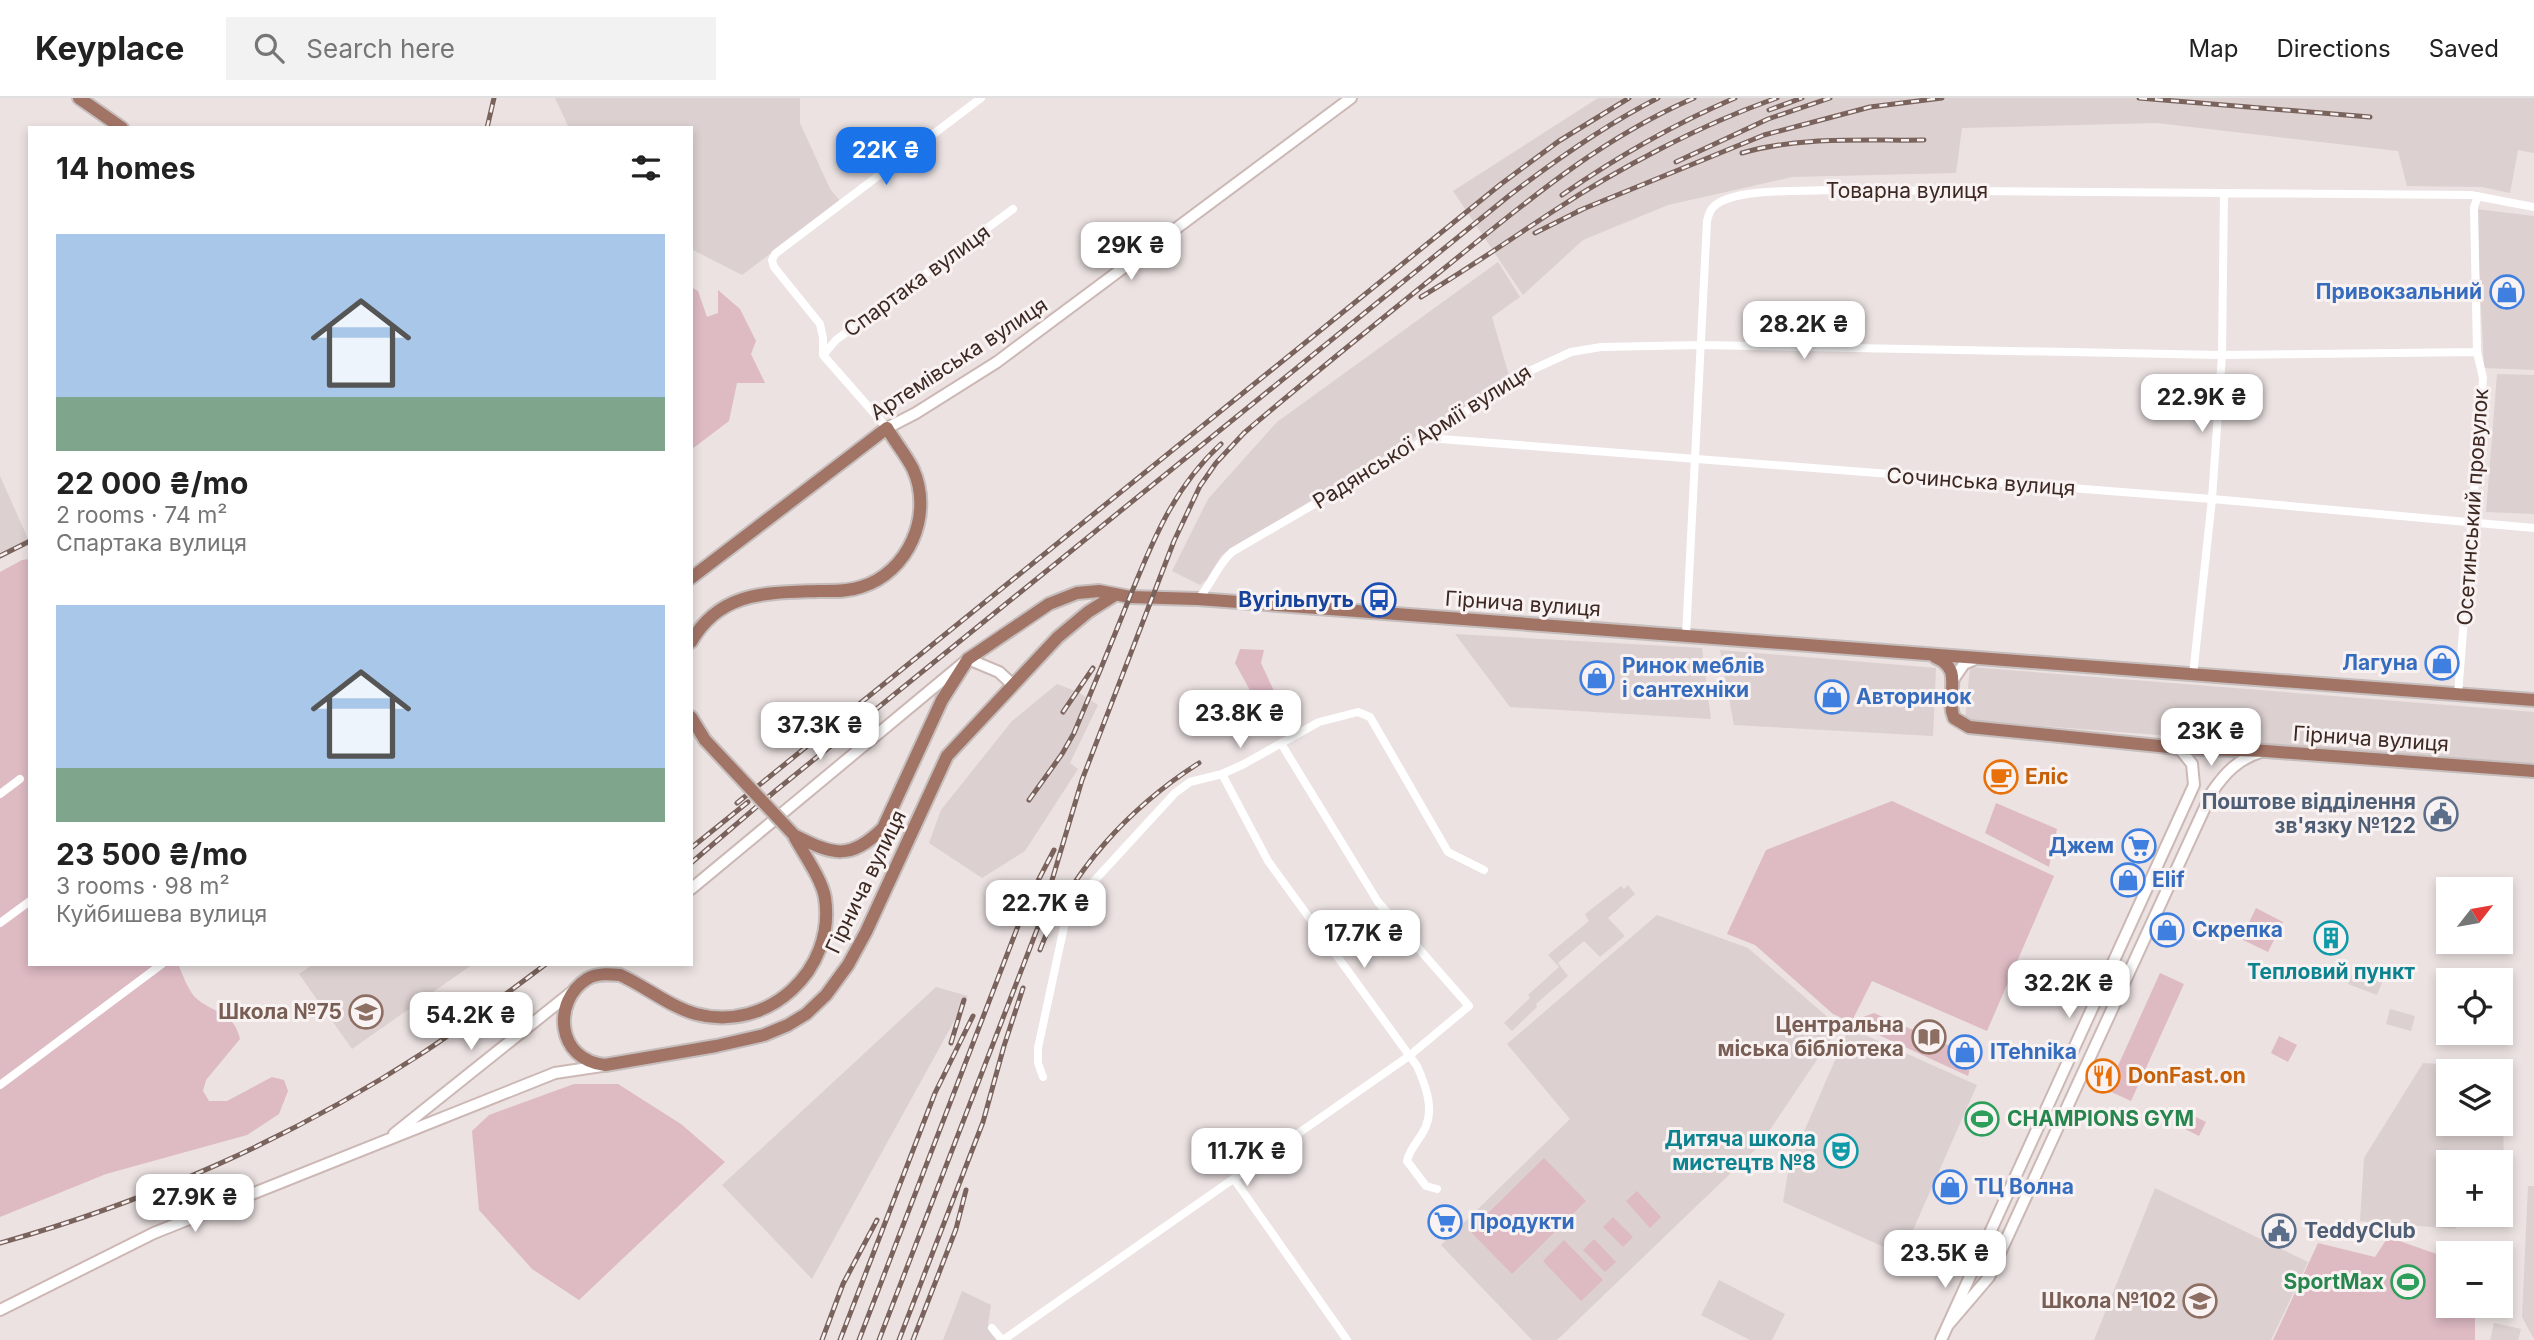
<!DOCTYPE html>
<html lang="en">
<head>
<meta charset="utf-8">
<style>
	body { margin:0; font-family:Inter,sans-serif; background:#f2f2f2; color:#222; height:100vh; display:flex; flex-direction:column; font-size:26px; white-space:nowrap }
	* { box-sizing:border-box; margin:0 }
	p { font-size:23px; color:#767676 }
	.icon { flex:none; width:38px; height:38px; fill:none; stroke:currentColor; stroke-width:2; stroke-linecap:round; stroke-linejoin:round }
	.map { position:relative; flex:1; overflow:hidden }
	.side { position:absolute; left:28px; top:28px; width:665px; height:840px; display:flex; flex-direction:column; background:#fff; border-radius:0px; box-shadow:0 4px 10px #0003 }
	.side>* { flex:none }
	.needle { width:46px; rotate:59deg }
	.fabs { position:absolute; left:2436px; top:779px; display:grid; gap:14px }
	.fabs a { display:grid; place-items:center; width:77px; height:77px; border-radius:0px; background:#fff; box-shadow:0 4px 10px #0003; font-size:35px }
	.price { position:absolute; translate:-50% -60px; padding:0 16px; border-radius:14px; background:#fff; color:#222; font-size:23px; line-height:46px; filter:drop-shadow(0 2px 4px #0008) }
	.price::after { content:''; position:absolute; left:50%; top:42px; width:21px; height:16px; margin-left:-10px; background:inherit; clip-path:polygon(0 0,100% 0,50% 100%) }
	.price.on { background:#1a73e8; color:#fff }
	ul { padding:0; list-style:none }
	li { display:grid; align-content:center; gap:14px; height:371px; padding:0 28px }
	li span { display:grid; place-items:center; height:217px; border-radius:0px; color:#555 }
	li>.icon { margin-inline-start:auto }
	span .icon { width:126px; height:126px; fill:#fffc; stroke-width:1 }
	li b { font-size:30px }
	h2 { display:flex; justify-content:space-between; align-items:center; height:84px; padding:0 28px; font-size:30px }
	header { display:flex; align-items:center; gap:42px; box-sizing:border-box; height:98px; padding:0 35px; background:#fff; border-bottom:2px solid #e0e0e0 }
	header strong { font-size:33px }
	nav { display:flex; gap:38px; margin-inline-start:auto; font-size:24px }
	.search { width:490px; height:63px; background:#f2f2f2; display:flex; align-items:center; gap:18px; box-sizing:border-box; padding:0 24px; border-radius:0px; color:#767676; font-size:26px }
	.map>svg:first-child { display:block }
	.built { fill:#dcd0d0 }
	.green { fill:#debac3 }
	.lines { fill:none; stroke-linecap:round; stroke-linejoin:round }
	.secondary-casing { stroke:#ccb8b5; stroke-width:14 }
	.primary-casing { stroke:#c5bebd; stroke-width:16 }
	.street { stroke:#fff; stroke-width:8 }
	.secondary { stroke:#fff; stroke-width:10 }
	.primary { stroke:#a27466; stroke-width:12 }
	.rail-casing { stroke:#79635c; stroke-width:5 }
	.rail { stroke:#f9f2f2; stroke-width:2.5; stroke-dasharray:8; stroke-linecap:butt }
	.primary-bridge-casing { stroke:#c5bebd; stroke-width:16; stroke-linecap:butt }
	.primary-bridge { stroke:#a27466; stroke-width:12 }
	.labels { text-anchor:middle; stroke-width:6; stroke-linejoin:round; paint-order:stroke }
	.street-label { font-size:21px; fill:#3d2822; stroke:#f9f2f2 }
	.shop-label { font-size:21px; font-weight:bold; fill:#366cbe; stroke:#f9f2f2; text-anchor:start }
	.transit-label { font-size:21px; font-weight:bold; fill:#164399; stroke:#f9f2f2; text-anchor:end }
	.food-label { font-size:21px; font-weight:bold; fill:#c56008; stroke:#f9f2f2; text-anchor:start }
	.service-label { font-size:21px; font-weight:bold; fill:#4e5e75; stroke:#f9f2f2; text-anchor:end }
	.culture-label { font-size:21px; font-weight:bold; fill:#0d838f; stroke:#f9f2f2 }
	.education-label { font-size:21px; font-weight:bold; fill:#785e54; stroke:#f9f2f2; text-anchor:end }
	.leisure-label { font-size:21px; font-weight:bold; fill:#27864d; stroke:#f9f2f2; text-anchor:start }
</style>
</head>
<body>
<header>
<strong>Keyplace</strong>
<div class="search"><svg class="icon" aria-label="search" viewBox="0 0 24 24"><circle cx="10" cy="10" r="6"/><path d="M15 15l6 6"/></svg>Search here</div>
<nav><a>Map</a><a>Directions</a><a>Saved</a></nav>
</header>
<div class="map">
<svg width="2534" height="1242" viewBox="0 0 2534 1242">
	<rect width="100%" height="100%" fill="#ece2e2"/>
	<!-- built -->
	<path class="built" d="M555 0H800V25L830 91 840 103 742 177 691 151V30H569Z
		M1598 0H2534V55L2518 52 2510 95 2482 89 2407 88 2398 53 2157 25 1962 30 1956 75 1792 79 1668 107 1583 142 1523 197 1453 93Z
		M2476 111 2534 118V272L2484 270Z
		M1498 164 1520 199 1492 219 1510 281 1222 457 1207 481 1200 487 1172 473 1208 401 1277 324Z
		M2497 276 2534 277V416L2486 414Z
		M0 378 29 443 0 457Z
		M1455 536 1702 550 1711 621 1510 609Z
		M1720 552 1936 570 1933 638 1734 627Z
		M1970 569 2534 614V666L1965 622Z
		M1057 586 1078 594 1098 607 1070 665 1078 671 1025 753 982 780 929 745 941 712 1012 623Z
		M1628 787 1635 796 1608 820 1625 838 1600 859 1584 843 1558 865 1568 878 1536 906 1537 909 1512 933 1504 925 1530 900 1528 897 1559 869 1548 857 1589 823 1585 816 1621 788 1624 791Z
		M1657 817 1748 850 1839 929 1759 1048 1557 1242H1532L1441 1147 1570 1021 1507 946Z
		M313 866H473L352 951 299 876Z
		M2356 866 2385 877 2377 897 2348 886Z
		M936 889 968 898 812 1181 722 1087Z
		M2390 911 2415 918 2411 933 2386 926Z
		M1849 930 1977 987 1902 1157 1783 1104 1789 1068Z
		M2423 965 2479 968 2484 973H2448V1026H2501V991L2503 993 2504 1085 2501 1088V1064H2448V1116L2470 1117 2455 1131 2360 1123 2364 1060Z
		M2528 1088H2534V1241L2522 1219Z
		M2155 1090 2308 1164 2271 1242H2094Z
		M1719 1182 1785 1216 1772 1242H1750L1701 1217Z
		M962 1193 991 1207 988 1227 999 1242H943Z
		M2494 1225 2521 1231 2518 1242H2490Z"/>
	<!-- green -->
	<path class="green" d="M691 189 698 193 707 219 718 215V192L740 211 756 243 751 256 765 285H737L729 323 692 351Z
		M30 461V866H178C183 877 188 893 197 901 215 916 234 914 240 941L206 982 203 993 209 1003H227L272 979 284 982 288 993 279 1016 247 1037 106 1076 0 1119V474L22 462Z
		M1240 551 1264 552 1261 565 1274 593 1270 605 1258 607 1235 565Z
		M1892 703 2054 778 1987 933 1872 883 1852 923 1874 915 1973 958 1968 978 1833 916 1755 847 1727 836 1766 752Z
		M1996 705 2057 731 2049 769 1985 735Z
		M2256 810 2283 824 2268 854 2241 841Z
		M2160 875 2184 886 2131 1003 2107 992Z
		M2279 938 2297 947 2288 964 2271 955Z
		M574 986H618L681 1026 725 1064 579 1202 532 1171 479 1112 472 1033 489 1017Z
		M2186 1014 2206 1024 2199 1038 2179 1028Z
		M1544 1060 1586 1103 1512 1176 1470 1133Z
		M1637 1093 1661 1119 1650 1130 1626 1103Z
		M1613 1119 1633 1139 1623 1149 1603 1129Z
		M2388 1139 2448 1160V1208H2475V1242H2273L2318 1145 2375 1159Z
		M1594 1141 1616 1164 1605 1174 1583 1152Z
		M1564 1142 1603 1182 1581 1203 1543 1163Z"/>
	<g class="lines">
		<defs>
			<path id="secondary" d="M887 330 916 315 997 264 1351 0
				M1953 582 1964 566 1978 560
				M691 791 968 561 999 574 1013 587
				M394 1036 573 893
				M0 1212 154 1135 555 975 602 968
				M1948 1227 1989 1179 2212 694C2225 675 2238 661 2261 654
				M1941 1242 2194 687 2192 666 2179 650"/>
			<path id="primary" d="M79 0 122 30
				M691 480 887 330C895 344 906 357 913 371 934 417 908 475 861 489 847 494 832 493 818 493 766 495 720 493 691 544
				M1935 559C1966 572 1944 596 1954 620L1969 629 2179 650 2266 653 2534 673
				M691 619 705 642
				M794 737C833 757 850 763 883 730L942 602 968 561 1049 506 1077 495 1099 493 1130 499 1198 501 2534 602
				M794 738C803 755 822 781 825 800 836 872 768 935 696 916 670 909 645 888 620 877 609 876 596 875 587 881 552 903 556 962 605 967L716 948 764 937 788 927 806 916 826 897 848 867 866 834 947 658 1058 539 1088 514 1115 497"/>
		</defs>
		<!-- secondary casing -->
		<use href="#secondary" class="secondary-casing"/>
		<!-- primary casing -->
		<use href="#primary" class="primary-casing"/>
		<!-- street -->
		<path class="street" d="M824 256 836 242 1013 111
			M887 330 823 257V240L820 226 774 169 772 162 775 156 981 0
			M1428 340 2212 401 2534 430
			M1198 501C1212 486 1217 467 1232 454L1428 340 1512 281 1571 254 1601 249 1701 247 2222 257 2477 254
			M1686 538 1707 123C1708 119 1709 115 1711 112 1725 89 1800 94 1825 92L2471 97 2534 109
			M2193 577 2212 401 2222 257 2224 96
			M2458 597 2483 280 2477 254 2474 109 2478 98
			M1222 676 1268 763 1417 968C1425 986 1434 1009 1426 1028 1421 1041 1410 1049 1407 1063L1426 1088 1437 1091
			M0 696 20 681
			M0 825 30 803
			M1043 979 1038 965V950L1065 824 1072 807 1175 695 1190 684 1222 676 1244 666 1319 624 1358 614 1370 619 1448 754 1484 772
			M0 987 162 866
			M1234 1081 1347 1242
			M992 1230 1002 1242
			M1003 1242 1409 958 1469 908 1378 804 1282 647"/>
		<!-- secondary -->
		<use href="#secondary" class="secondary"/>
		<!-- primary -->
		<use href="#primary" class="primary"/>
		<defs>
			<path id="rail" d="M2139 0 2370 19
				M1769 12 1802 0
				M487 30 494 0
				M1742 55C1800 38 1864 43 1924 42
				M1676 64 1768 21 1830 0
				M1562 97C1617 59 1674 26 1735 0
				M1578 113 1764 37 1870 9 1942 0
				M1535 135 1585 110
				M1421 199C1466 172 1508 143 1552 114 1619 70 1702 26 1777 0
				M0 458 30 443
				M1063 614 1093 570
				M1029 702 1062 656 1074 635C1093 590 1111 546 1129 501 1152 444 1174 389 1221 346
				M737 705 1501 86 1559 43 1629 0
				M691 750 748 704
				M691 765 774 694 1510 97C1557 61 1605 27 1658 0
				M1040 852C1069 774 1130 709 1199 665
				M951 945 964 902
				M0 1145C147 1104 292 1040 421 956 464 928 505 897 546 866
				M822 1242 843 1186 877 1122
				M840 1242 935 995 973 918
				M859 1242 1028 802 1054 752
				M879 1242 1038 829 1082 682 1174 443 1200 388 1216 365 1244 335C1307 281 1372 229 1436 177 1519 110 1595 43 1694 0
				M899 1242 983 1024 1004 948 1023 890
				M913 1242 956 1131 966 1092"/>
		</defs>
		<!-- rail casing -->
		<use href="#rail" class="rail-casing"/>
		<!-- rail -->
		<use href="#rail" class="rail"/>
		<defs>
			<path id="primary-bridge" d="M705 642 794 737"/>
		</defs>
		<!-- primary-bridge casing -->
		<use href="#primary-bridge" class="primary-bridge-casing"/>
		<!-- primary-bridge -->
		<use href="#primary-bridge" class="primary-bridge"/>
	</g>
	<!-- icons -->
	<defs>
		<symbol id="shop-ring" viewBox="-11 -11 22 22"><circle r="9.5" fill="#f9f2f2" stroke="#3f7fe0" stroke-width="1.5"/><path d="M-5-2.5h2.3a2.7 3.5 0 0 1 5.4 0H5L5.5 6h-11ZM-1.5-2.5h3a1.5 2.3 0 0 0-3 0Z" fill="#3f7fe0"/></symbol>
		<symbol id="bus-ring" viewBox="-11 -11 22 22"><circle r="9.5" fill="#f9f2f2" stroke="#1a4fb4" stroke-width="1.5"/><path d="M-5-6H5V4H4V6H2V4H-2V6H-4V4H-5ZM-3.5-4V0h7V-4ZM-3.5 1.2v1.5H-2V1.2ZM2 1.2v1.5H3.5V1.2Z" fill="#1a4fb4"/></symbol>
		<symbol id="cafe-ring" viewBox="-11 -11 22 22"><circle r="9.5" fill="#f9f2f2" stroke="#e8710a" stroke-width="1.5"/><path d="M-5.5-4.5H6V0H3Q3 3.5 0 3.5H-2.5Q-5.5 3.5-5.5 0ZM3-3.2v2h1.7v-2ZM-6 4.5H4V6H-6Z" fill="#e8710a"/></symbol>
		<symbol id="civic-ring" viewBox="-11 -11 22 22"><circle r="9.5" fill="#f9f2f2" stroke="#5c6f8a" stroke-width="1.5"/><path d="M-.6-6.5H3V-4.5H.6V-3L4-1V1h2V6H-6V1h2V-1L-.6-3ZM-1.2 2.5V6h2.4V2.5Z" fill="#5c6f8a"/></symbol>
		<symbol id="supermarket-ring" viewBox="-11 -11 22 22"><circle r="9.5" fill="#f9f2f2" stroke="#3f7fe0" stroke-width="1.5"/><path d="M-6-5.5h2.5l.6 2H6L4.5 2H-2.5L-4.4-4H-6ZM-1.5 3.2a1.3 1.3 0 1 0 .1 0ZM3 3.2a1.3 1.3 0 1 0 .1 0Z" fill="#3f7fe0"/></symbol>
		<symbol id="building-ring" viewBox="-11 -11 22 22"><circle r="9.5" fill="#f9f2f2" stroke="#0f9aa8" stroke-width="1.5"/><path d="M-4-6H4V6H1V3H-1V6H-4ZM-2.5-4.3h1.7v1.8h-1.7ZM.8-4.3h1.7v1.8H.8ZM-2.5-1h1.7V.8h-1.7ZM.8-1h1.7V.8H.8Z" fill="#0f9aa8"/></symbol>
		<symbol id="school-ring" viewBox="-11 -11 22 22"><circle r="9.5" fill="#f9f2f2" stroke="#8d6e63" stroke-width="1.5"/><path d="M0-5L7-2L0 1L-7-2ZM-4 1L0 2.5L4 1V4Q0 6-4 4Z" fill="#8d6e63"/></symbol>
		<symbol id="library-ring" viewBox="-11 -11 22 22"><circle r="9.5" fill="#f9f2f2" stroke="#8d6e63" stroke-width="1.5"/><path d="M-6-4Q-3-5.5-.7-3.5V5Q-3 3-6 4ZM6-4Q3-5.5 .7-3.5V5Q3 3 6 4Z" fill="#8d6e63"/></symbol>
		<symbol id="restaurant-ring" viewBox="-11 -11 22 22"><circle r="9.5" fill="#f9f2f2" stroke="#e8710a" stroke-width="1.5"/><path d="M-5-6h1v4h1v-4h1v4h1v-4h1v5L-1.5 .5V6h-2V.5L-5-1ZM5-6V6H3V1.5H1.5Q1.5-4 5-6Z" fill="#e8710a"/></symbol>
		<symbol id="stadium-ring" viewBox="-11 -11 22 22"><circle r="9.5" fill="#f9f2f2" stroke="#2e9e5b" stroke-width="1.5"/><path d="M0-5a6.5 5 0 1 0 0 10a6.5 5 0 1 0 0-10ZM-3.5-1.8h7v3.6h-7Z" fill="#2e9e5b"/></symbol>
		<symbol id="theatre-ring" viewBox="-11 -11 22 22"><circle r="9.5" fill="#f9f2f2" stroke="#0f9aa8" stroke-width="1.5"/><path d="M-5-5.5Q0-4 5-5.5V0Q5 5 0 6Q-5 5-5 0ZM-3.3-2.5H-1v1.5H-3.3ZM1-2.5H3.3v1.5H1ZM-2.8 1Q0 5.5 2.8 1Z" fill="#0f9aa8"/></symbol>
	</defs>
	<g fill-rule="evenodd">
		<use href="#shop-ring" x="2488" y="175" width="38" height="38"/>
		<use href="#bus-ring" x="1360" y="483" width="38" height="38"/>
		<use href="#shop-ring" x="2423" y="546" width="38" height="38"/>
		<use href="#shop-ring" x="1578" y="561" width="38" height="38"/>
		<use href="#shop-ring" x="1813" y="580" width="38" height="38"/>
		<use href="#cafe-ring" x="1982" y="660" width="38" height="38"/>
		<use href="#civic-ring" x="2422" y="697" width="38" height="38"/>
		<use href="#supermarket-ring" x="2120" y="729" width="38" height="38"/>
		<use href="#shop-ring" x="2109" y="763" width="38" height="38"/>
		<use href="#shop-ring" x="2148" y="813" width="38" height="38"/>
		<use href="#building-ring" x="2312" y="821" width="38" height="38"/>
		<use href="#school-ring" x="347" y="895" width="38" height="38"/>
		<use href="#library-ring" x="1910" y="920" width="38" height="38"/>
		<use href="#shop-ring" x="1946" y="935" width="38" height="38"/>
		<use href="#restaurant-ring" x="2084" y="959" width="38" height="38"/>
		<use href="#stadium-ring" x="1963" y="1002" width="38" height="38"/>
		<use href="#theatre-ring" x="1822" y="1034" width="38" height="38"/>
		<use href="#shop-ring" x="1931" y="1070" width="38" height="38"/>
		<use href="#supermarket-ring" x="1426" y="1105" width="38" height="38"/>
		<use href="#civic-ring" x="2260" y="1114" width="38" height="38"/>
		<use href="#stadium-ring" x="2389" y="1165" width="38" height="38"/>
		<use href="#school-ring" x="2181" y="1184" width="38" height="38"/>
	</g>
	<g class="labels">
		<!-- street labels -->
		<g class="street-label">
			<text x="1907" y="100">Товарна вулиця</text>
			<text transform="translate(917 183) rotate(-36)" y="7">Спартака вулиця</text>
			<text transform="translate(959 261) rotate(-33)" y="7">Артемівська вулиця</text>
			<text transform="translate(1422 339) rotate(-32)" y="7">Радянської Армії вулиця</text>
			<text transform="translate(1981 384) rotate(4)" y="7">Сочинська вулиця</text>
			<text transform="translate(2473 409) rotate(-86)" y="7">Осетинський провулок</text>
			<text transform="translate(1523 506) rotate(4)" y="7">Гірнича вулиця</text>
			<text transform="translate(2371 641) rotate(4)" y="7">Гірнича вулиця</text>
			<text transform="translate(866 784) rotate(-64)" y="7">Гірнича вулиця</text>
		</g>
		<!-- shop labels -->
		<g class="shop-label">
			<text x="2482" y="201" text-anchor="end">Привокзальний</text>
			<text x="2418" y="572" text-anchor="end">Лагуна</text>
			<text x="1622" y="575">Ринок меблів<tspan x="1622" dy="24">і сантехніки</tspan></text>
			<text x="1856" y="606">Авторинок</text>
			<text x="2114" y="755" text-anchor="end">Джем</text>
			<text x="2152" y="789">Elif</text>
			<text x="2192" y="839">Скрепка</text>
			<text x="1990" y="961">ITehnika</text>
			<text x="1974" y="1096">ТЦ Волна</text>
			<text x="1470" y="1131">Продукти</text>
		</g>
		<!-- transit labels -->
		<g class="transit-label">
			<text x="1354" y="509">Вугільпуть</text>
		</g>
		<!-- food labels -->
		<g class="food-label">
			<text x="2025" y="686">Еліс</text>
			<text x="2128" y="985">DonFast.on</text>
		</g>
		<!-- service labels -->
		<g class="service-label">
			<text x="2416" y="711">Поштове відділення<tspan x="2416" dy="24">зв'язку №122</tspan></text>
			<text x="2304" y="1140" text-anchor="start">TeddyClub</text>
		</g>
		<!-- culture labels -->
		<g class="culture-label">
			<text x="2331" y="881">Тепловий пункт</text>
			<text x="1816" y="1048" text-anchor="end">Дитяча школа<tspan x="1816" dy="24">мистецтв №8</tspan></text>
		</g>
		<!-- education labels -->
		<g class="education-label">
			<text x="342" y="921">Школа №75</text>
			<text x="1904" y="934">Центральна<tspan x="1904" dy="24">міська бібліотека</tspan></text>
			<text x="2176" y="1210">Школа №102</text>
		</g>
		<!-- leisure labels -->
		<g class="leisure-label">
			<text x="2007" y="1028">CHAMPIONS GYM</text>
			<text x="2384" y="1191" text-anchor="end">SportMax</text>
		</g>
	</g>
</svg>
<div class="fabs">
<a><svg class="needle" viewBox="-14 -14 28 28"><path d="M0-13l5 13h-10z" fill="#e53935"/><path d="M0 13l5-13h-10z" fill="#767676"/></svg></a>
<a><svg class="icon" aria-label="locate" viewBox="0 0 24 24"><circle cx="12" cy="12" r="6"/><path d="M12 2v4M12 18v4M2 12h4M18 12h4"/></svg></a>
<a><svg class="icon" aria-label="layers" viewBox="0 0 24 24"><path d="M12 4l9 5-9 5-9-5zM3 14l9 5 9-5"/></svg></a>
<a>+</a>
<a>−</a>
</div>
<b class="price on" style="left:886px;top:89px">22K ₴</b>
<b class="price" style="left:1131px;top:184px">29K ₴</b>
<b class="price" style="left:1804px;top:263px">28.2K ₴</b>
<b class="price" style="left:2202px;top:336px">22.9K ₴</b>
<b class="price" style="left:1240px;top:652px">23.8K ₴</b>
<b class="price" style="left:820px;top:664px">37.3K ₴</b>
<b class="price" style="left:2211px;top:670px">23K ₴</b>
<b class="price" style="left:1046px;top:842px">22.7K ₴</b>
<b class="price" style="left:1364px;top:872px">17.7K ₴</b>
<b class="price" style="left:2069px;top:922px">32.2K ₴</b>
<b class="price" style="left:471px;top:954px">54.2K ₴</b>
<b class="price" style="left:1247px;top:1090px">11.7K ₴</b>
<b class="price" style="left:195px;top:1136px">27.9K ₴</b>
<b class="price" style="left:1945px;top:1192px">23.5K ₴</b>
<section class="side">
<h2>14 homes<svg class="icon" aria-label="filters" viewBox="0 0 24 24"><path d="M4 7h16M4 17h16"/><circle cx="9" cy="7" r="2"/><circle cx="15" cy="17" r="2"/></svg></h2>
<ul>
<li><span style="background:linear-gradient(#a9c7e8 75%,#7fa58c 0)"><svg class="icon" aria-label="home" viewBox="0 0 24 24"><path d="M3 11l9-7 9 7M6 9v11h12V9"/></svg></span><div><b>22 000 ₴/mo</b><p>2 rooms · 74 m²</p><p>Спартака вулиця</p></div></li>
<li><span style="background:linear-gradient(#a9c7e8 75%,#7fa58c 0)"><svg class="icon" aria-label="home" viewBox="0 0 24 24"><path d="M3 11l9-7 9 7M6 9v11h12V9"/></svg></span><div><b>23 500 ₴/mo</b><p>3 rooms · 98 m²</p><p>Куйбишева вулиця</p></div></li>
</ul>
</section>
</div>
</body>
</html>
